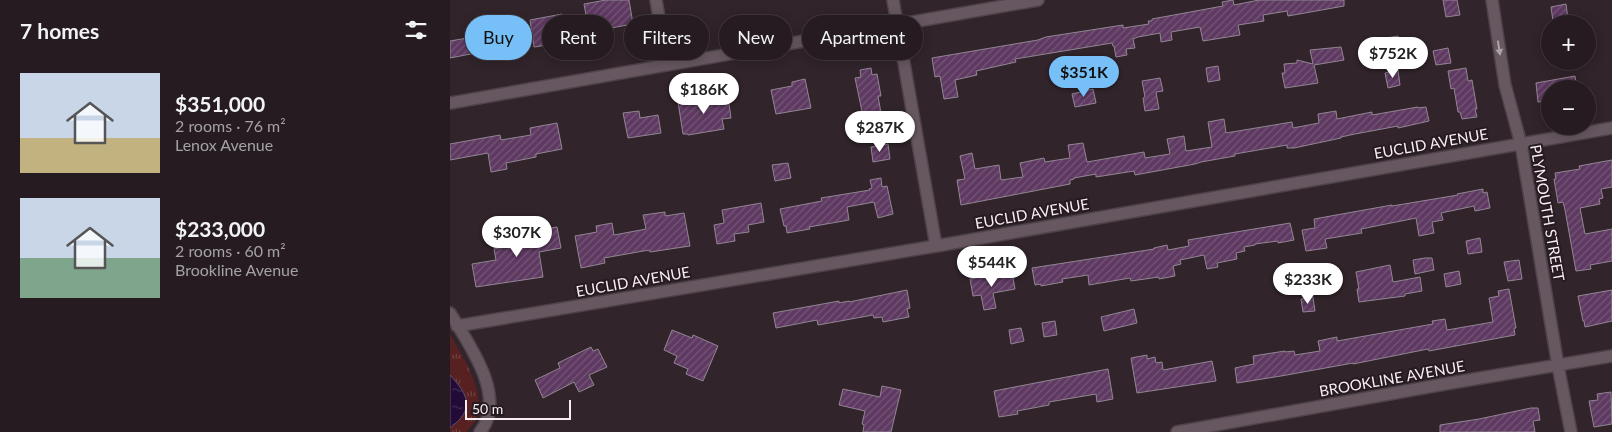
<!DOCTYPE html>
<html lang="en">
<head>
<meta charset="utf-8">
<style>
	body { margin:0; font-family:Lato,sans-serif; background:#2d2429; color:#f1f3f6; height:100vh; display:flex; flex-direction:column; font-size:19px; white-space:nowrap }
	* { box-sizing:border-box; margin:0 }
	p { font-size:16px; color:#a3a1a5 }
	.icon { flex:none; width:28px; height:28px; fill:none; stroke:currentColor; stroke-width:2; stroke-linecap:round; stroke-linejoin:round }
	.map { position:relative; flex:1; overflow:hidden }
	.side { display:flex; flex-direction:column; background:#251b20; width:450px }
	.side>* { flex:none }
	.guide { position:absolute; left:15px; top:15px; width:475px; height:45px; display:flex; gap:10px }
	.fabs { position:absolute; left:1091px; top:15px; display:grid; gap:10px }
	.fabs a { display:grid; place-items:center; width:55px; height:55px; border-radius:50%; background:#251b20; box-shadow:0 2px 12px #0003,0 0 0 1px #42393e; font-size:25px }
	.scale { position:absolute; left:15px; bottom:12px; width:106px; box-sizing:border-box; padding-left:5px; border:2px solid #f7eef2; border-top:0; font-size:14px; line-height:18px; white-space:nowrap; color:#f7eef2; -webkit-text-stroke:4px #271b22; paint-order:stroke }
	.price { position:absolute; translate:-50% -42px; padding:0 11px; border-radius:18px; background:#fff; color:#222; font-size:16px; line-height:32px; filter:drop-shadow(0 1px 2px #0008) }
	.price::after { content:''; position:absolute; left:50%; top:30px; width:15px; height:11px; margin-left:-8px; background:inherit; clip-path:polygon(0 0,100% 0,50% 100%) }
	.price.selected { background:#77bff7; color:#111 }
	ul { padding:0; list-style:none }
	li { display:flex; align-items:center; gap:15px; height:125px; padding:0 20px }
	li span { display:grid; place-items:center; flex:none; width:140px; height:100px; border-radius:0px; color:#555 }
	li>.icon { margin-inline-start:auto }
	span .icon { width:60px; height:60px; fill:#fffc; stroke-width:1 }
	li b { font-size:21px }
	h2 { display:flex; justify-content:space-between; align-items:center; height:60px; padding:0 20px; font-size:21px }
	.chip { padding:0 18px; border-radius:22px; background:#251b20; box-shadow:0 2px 12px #0003,0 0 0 1px #42393e; font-size:18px; line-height:45px }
	.chip.selected { background:#77bff7; color:#111 }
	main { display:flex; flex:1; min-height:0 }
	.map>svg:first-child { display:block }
	.park { fill:url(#park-tufts) }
	.water { fill:url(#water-ripples); stroke:#62506f }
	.building { fill:url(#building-hatch); stroke:#928693 }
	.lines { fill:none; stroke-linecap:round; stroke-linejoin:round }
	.street-casing { stroke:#4e4349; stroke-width:14 }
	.street { stroke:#665760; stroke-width:11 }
	.oneway { fill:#aea2a9 }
	.labels { text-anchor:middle; stroke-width:4; stroke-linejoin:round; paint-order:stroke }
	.street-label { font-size:15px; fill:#f7eef2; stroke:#271b22 }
</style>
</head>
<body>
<main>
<section class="side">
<h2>7 homes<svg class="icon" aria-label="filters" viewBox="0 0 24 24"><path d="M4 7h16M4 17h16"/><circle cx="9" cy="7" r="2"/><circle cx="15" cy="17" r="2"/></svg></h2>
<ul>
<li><span style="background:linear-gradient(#c9d6e8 65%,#c2b280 0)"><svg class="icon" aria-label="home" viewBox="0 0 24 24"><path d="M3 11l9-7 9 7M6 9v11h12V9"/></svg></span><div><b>$351,000</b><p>2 rooms · 76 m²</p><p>Lenox Avenue</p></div></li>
<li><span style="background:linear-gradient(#c9d6e8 60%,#7fa58c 0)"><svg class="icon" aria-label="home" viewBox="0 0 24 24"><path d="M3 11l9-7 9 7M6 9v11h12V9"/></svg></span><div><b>$233,000</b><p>2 rooms · 60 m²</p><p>Brookline Avenue</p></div></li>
</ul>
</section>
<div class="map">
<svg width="1162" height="432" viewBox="0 0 1162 432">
	<defs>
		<pattern id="park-tufts" width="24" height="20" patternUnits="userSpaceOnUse" patternTransform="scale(1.25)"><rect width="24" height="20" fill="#562120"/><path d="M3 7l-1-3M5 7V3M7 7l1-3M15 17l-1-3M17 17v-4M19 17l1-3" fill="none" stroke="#6f4241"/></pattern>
		<pattern id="water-ripples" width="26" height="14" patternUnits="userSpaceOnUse" patternTransform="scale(1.25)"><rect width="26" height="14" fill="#220c37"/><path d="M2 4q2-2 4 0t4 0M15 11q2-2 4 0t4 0" fill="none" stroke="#433054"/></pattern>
		<pattern id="building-hatch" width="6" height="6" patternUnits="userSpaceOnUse" patternTransform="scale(1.25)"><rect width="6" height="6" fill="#5e3961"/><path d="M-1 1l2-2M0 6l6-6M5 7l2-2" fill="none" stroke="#765678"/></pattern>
	</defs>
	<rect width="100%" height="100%" fill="#31242b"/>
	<!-- park -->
	<path class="park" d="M0 334C14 360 47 406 16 432H0Z"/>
	<!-- water -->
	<path class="water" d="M0 375C19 396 25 409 0 428Z"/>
	<!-- building -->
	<path class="building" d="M156 0H179L183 24 155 29 156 36 140 38 134 4Z
		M783 0 784 5 809 0H894V6L838 16 837 11 813 15 814 21 788 25 790 35 753 41 750 27 721 32 722 40 711 42 710 33 688 37 683 39 685 48 676 49 677 55 666 57 664 46H663L662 43 565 59 566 62 526 71 527 75 505 80 508 97 494 99 490 76 485 77 482 58 588 40 596 37 673 25V28L699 24 698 21H702V19L773 6 772 2Z
		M993 0H1007L1010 15 996 17Z
		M1116 4 1118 19 1103 21 1101 7Z
		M112 14 116 37 104 40 105 44 84 47 80 20Z
		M29 36 31 52 0 58V41Z
		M948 36 950 50 938 52 936 38Z
		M891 47 894 60 864 65 868 83 835 88 832 73H835L834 64 847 63V60L863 64 860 50Z
		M998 48 1001 63 986 65 983 51Z
		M768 66 770 80 758 82 756 68Z
		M421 68 422 75 427 74 431 96H428L431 113 413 116 405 78 411 77 410 70Z
		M1016 68 1018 81 1022 80 1027 109H1025L1027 117 1012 119 1010 112H1008L1004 88 1001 89 998 71Z
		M948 70 950 85 938 88 935 73Z
		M1125 76 1127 89H1100V100L1088 102 1086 83Z
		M710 78 713 91 706 92 709 109 695 111 693 98 695 97 692 81Z
		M355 79 361 108 326 114 321 90 342 86V82Z
		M643 89 646 103 625 107 622 94Z
		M265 96 266 99 278 97 281 118 272 119 274 129 238 135V134H233L228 102Z
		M968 107V108L976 107 979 121 948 128V126L905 134 891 137V138L844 148H837V145L785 154V156L751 162 745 164 685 175 684 171 646 177V174L624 178V179L620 180V184L511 205 507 180 515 179 510 156 522 153 525 169 549 165 551 180 573 177 570 163 594 158 595 162 620 158 618 145 633 143 637 162 694 152 695 158 720 154 717 139 734 136 736 151 762 147 758 122 774 119 776 133 842 122 843 128 869 123 868 114 886 111 887 119 922 112V115Z
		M189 111 190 118 208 115 211 133 178 138 173 113Z
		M107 123 112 149 86 154V157L56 163 57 169 41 172 38 153 0 160V144L50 135 51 140 81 135 80 128Z
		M438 144 440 159 423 162 421 147Z
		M1162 160V187L1151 189 1153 198 1149 199 1150 204 1130 208 1135 234 1162 229V261L1140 265 1141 269 1126 271 1115 210 1113 202 1108 203 1104 179H1106L1105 173 1130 169 1129 166Z
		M338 163 341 178 325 181 322 165Z
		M431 178 432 187 437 186 443 214 428 218 424 202 397 207 399 220 359 227 360 229 337 233 336 226H334L330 209 372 201 371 198 420 190 419 189 422 188 420 180Z
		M1033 189V193L1037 192 1040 208 1025 211 1024 206 991 213 993 220 982 222 984 233 969 236 966 218 911 229 912 233 875 239 877 248 856 251 852 230 865 228 864 219 942 205V206L1008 195 1007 194Z
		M311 203 314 222 298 225 299 232 284 234 285 241 267 244 264 225 274 223 272 210Z
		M215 212V216L234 213 240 246 200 252 199 250 154 258 155 263 131 268 125 236 147 232 146 226 162 223 164 235 196 229 193 215Z
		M840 223 844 240 828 243V241L805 244V245L794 247 795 251 786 253 787 259 767 263 768 267 757 269 754 255 730 260 731 264 723 266 725 276 709 279V277L681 281 680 278 639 285 638 275 612 279 613 282 591 286V284L585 285 582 268 704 249V248L717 245 718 250 739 246 738 240Z
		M107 227 111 248 89 252 93 277 26 287 22 264 46 260 44 249 54 247 52 237Z
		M1030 238 1032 252 1018 254 1016 241Z
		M975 258H982L984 270 965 274 963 260Z
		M1069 260 1072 279 1058 281 1054 262Z
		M940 265 943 282 970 277 972 291 955 294V296L909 302 907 289H909L906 272Z
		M1009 271 1011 284 996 287 994 274Z
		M562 272 565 289 543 293 546 308 534 310 531 295 523 296 520 279Z
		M1059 289 1066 328H1064L1065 335 979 351 978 349 903 364V363L831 376 787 383 785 368 804 364 803 356 835 351V352L844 351 845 355 870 351 868 341 887 337V341L983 324 982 321 995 319 997 330 1043 322 1039 298 1049 296 1048 291Z
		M457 290 460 308 457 309 459 317 433 322 432 317 424 318 423 315 368 325 367 320 326 328 323 313 389 301V303L399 301V302Z
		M1162 290V321L1135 327 1134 321H1133L1128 296Z
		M863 297 865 311 853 312 851 299Z
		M684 309 687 323 654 331 651 317Z
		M605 321 607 335 594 337 592 323Z
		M571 328 574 341 561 344 559 330Z
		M222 330 242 338 243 335 268 346 253 381 236 374 238 369 224 363 227 356 214 350Z
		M141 347 143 351 148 349 157 367 139 375 144 385 129 392 124 382 93 398 85 380 110 368 108 363Z
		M697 355V359L705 357 706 363 712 362 713 370 762 361 766 381 687 393 681 358Z
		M658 369 663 399 647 402 646 394 599 402V405L567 411 568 414 549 417 544 391Z
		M432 386 451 390 441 432H413L414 425 412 424 415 411 389 405 393 389 430 397Z
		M1161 392 1162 424 1144 427 1139 401 1148 400 1147 394Z
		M1081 408H1088L1090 420 1083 421 1085 432H990V425L1029 419Z"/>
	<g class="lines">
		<defs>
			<path id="street" d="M206 0 217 65
				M443 0 486 246
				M1042 0 1055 85 1071 144 1108 366 1121 432
				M0 103 588 0
				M0 313C19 344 58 398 30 432
				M7 326 486 246 1162 128
				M727 432 995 384 1162 356"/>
		</defs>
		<!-- street casing -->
		<use href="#street" class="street-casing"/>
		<!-- street -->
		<use href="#street" class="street"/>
	</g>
	<!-- one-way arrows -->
	<defs><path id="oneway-solid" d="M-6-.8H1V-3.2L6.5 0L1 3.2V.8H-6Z" transform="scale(1.25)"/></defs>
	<use class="oneway" href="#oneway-solid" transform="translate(1049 48) rotate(81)"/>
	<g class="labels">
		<!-- street labels -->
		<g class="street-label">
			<text transform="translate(981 144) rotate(-10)" y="5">EUCLID AVENUE</text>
			<text transform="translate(1097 213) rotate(80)" y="5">PLYMOUTH STREET</text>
			<text transform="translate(582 214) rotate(-10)" y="5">EUCLID AVENUE</text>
			<text transform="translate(183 282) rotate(-10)" y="5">EUCLID AVENUE</text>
			<text transform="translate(942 379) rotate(-10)" y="5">BROOKLINE AVENUE</text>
		</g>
	</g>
</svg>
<div class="fabs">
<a>+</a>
<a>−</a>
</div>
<div class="scale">50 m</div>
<b class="price" style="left:943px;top:79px">$752K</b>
<b class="price selected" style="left:634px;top:98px">$351K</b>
<b class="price" style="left:254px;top:115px">$186K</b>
<b class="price" style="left:430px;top:153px">$287K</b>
<b class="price" style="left:67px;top:258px">$307K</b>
<b class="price" style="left:542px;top:288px">$544K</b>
<b class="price" style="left:858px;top:305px">$233K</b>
<div class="guide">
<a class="chip selected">Buy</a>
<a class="chip">Rent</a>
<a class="chip">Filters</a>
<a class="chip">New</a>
<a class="chip">Apartment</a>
</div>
</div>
</main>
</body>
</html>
